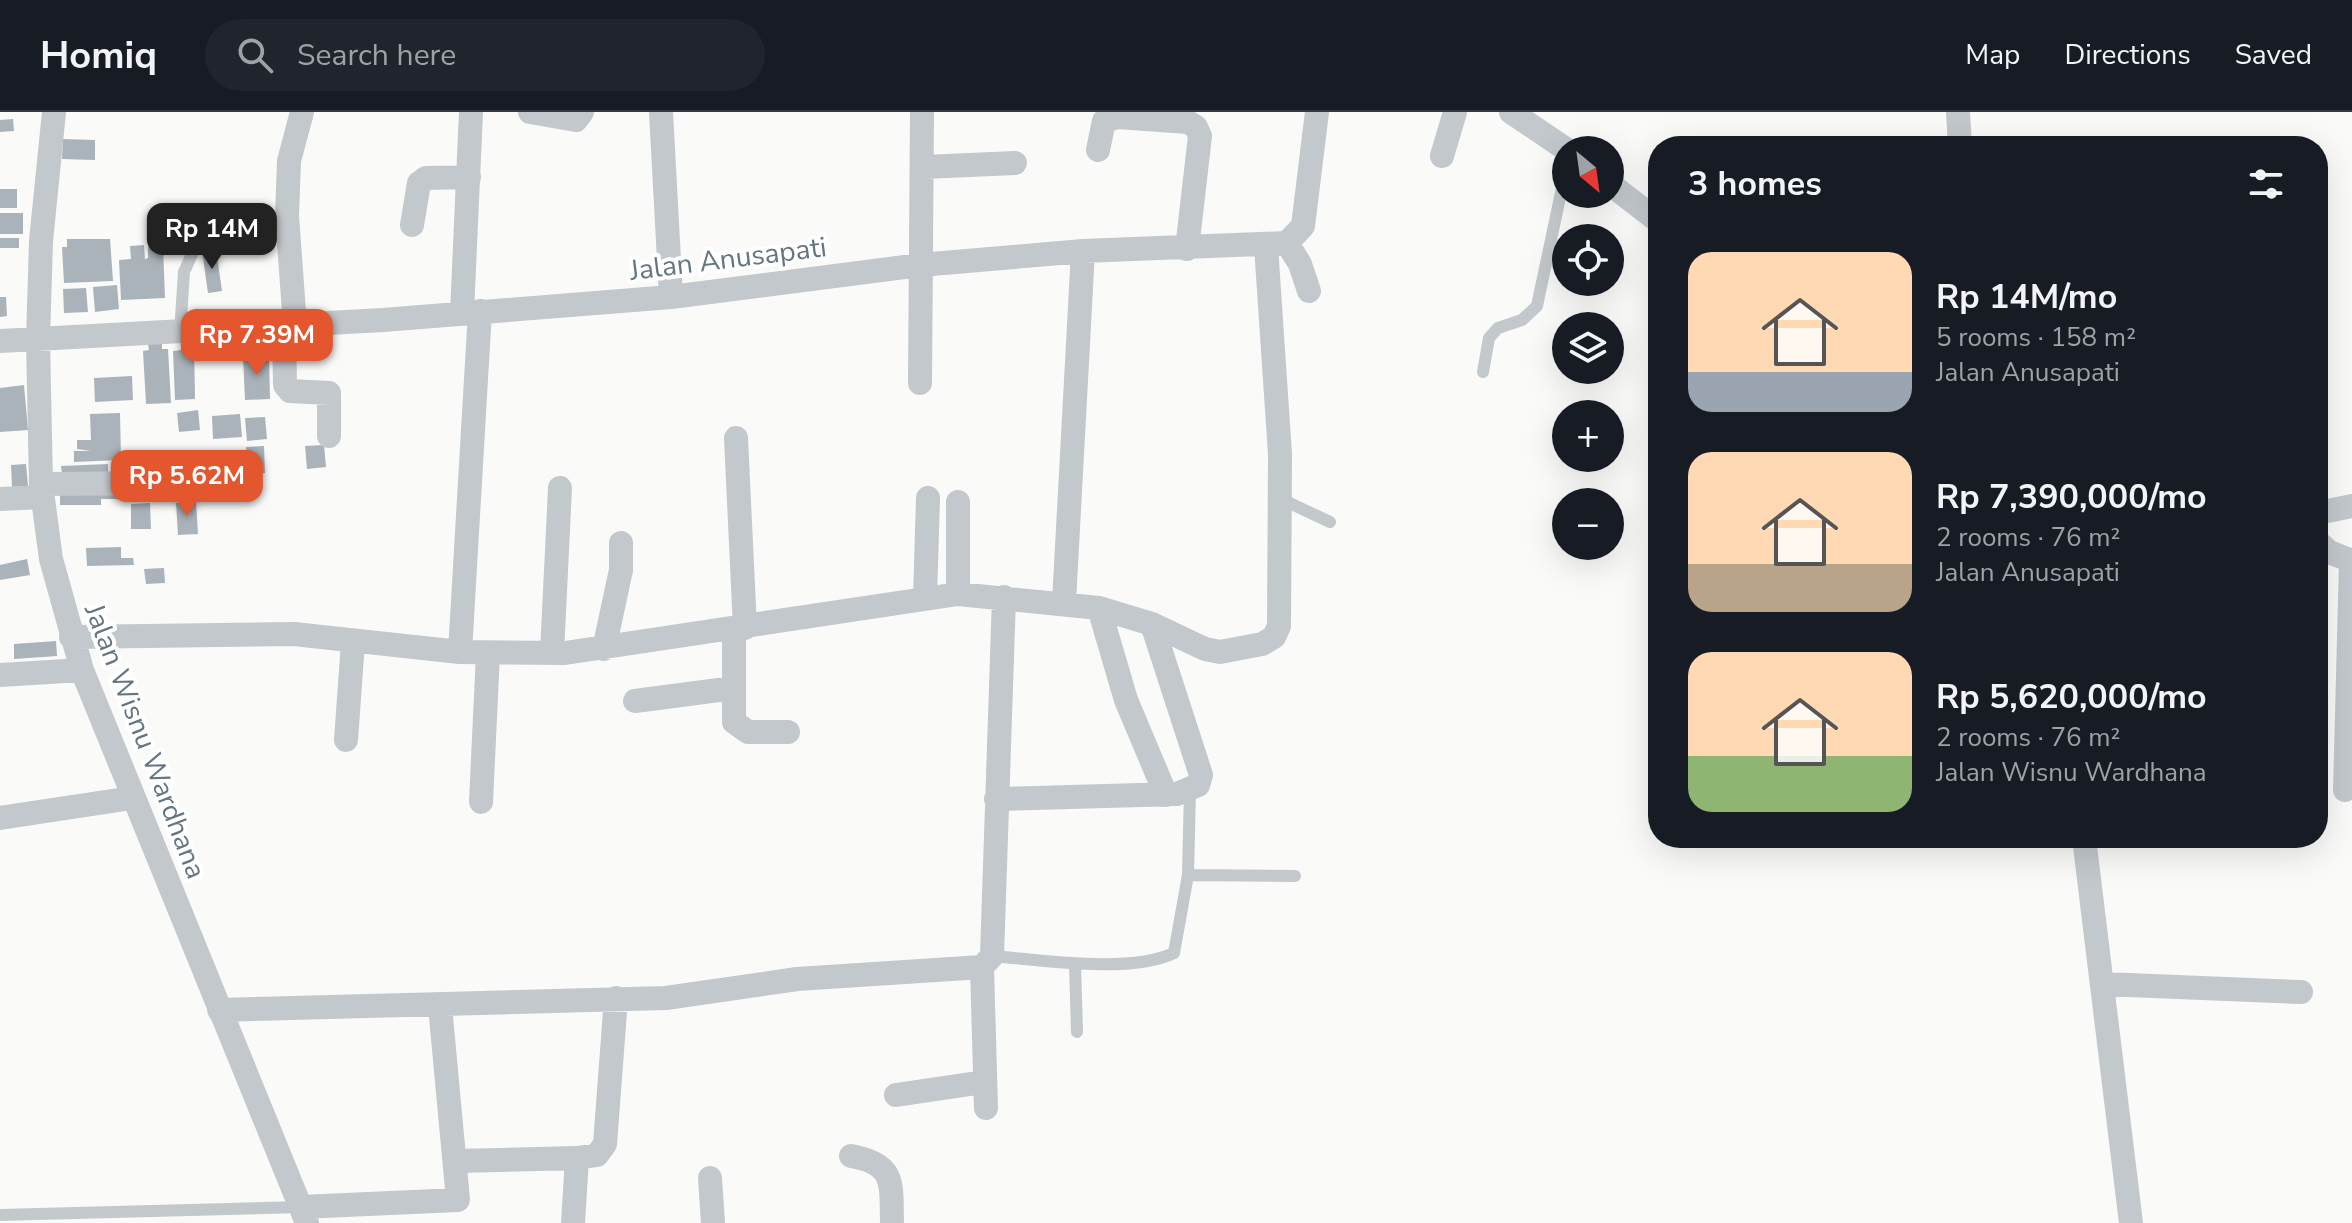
<!DOCTYPE html>
<html lang="en">
<head>
<meta charset="utf-8">
<style>
	body { margin:0; font-family:"Nunito Sans",sans-serif; background:#20242c; color:#f1f3f6; height:100vh; display:flex; flex-direction:column; font-size:30px; white-space:nowrap }
	* { box-sizing:border-box; margin:0 }
	p { font-size:26px; color:#9ea1a6 }
	.icon { flex:none; width:44px; height:44px; fill:none; stroke:currentColor; stroke-width:2; stroke-linecap:round; stroke-linejoin:round }
	.map { position:relative; flex:1; overflow:hidden }
	.details { position:absolute; left:1648px; top:24px; width:680px; height:712px; display:flex; flex-direction:column; background:#171b24; border-radius:32px; box-shadow:0 8px 32px #0002 }
	.details>* { flex:none }
	.needle { width:52px; rotate:151deg }
	.buttons { position:absolute; left:1552px; top:24px; display:grid; gap:16px }
	.buttons a { display:grid; place-items:center; width:72px; height:72px; border-radius:50%; background:#171b24; box-shadow:0 8px 32px #0002; font-size:40px }
	.price { position:absolute; translate:-50% -68px; padding:0 18px; border-radius:16px; background:#e4572e; color:#fff; font-size:26px; line-height:52px; filter:drop-shadow(0 2px 4px #0008) }
	.price::after { content:''; position:absolute; left:50%; top:48px; width:24px; height:18px; margin-left:-12px; background:inherit; clip-path:polygon(0 0,100% 0,50% 100%) }
	.price.selected { background:#222; color:#fff }
	ul { padding:0; list-style:none }
	li { display:flex; align-items:center; gap:24px; height:200px; padding:0 40px }
	li span { display:grid; place-items:center; flex:none; width:224px; height:160px; border-radius:24px; color:#555 }
	li>.icon { margin-inline-start:auto }
	span .icon { width:96px; height:96px; fill:#fffc; stroke-width:1 }
	li b { font-size:34px }
	h2 { display:flex; justify-content:space-between; align-items:center; height:96px; padding:0 40px; font-size:34px }
	header { display:flex; align-items:center; gap:48px; box-sizing:border-box; height:112px; padding:0 40px; background:#171b24; border-bottom:2px solid #363941 }
	header strong { font-size:38px }
	nav { display:flex; gap:44px; margin-inline-start:auto; font-size:28px }
	.search { width:560px; height:72px; background:#20242c; display:flex; align-items:center; gap:20px; box-sizing:border-box; padding:0 28px; border-radius:44px; color:#9ea1a6; font-size:30px }
	.map>svg:first-child { display:block }
	.building { fill:#aab3b9 }
	.lines { fill:none; stroke-linecap:round; stroke-linejoin:round }
	.lane { stroke:#c3c8cc; stroke-width:12 }
	.street { stroke:#c3c8cc; stroke-width:24 }
	.labels { text-anchor:middle; stroke-width:8; stroke-linejoin:round; paint-order:stroke }
	.street-label { font-size:28px; fill:#657683; stroke:#fff }
</style>
</head>
<body>
<header>
<strong>Homiq</strong>
<div class="search"><svg class="icon" aria-label="search" viewBox="0 0 24 24"><circle cx="10" cy="10" r="6"/><path d="M15 15l6 6"/></svg>Search here</div>
<nav><a>Map</a><a>Directions</a><a>Saved</a></nav>
</header>
<div class="map">
<svg width="2352" height="1111" viewBox="0 0 2352 1111">
	<rect width="100%" height="100%" fill="#fafaf8"/>
	<!-- building -->
	<path class="building" d="M13 7 14 19 0 20V8Z
		M63 27 95 28V48L62 47Z
		M0 77H17V96H0Z
		M207 94 214 119 200 122 194 97Z
		M0 101H23V122H0Z
		M0 126H19V136H0Z
		M67 127H110L113 169 64 171 62 135H67Z
		M144 133 145 147 148 146V135H163L165 186 121 188 119 148 131 147 130 134Z
		M216 137 222 179 208 181 202 139Z
		M117 173 119 197 95 200 93 175Z
		M86 176 88 200 64 201 63 177Z
		M0 185H6L7 204 0 205Z
		M181 229H194L195 287 175 288 173 239 181 238Z
		M162 231V237H168L171 291 146 292 143 239 149 238 148 232Z
		M269 243 270 287 245 288 243 244Z
		M132 264 133 288 95 290 94 266Z
		M24 273 28 318 0 320V276Z
		M198 298 200 318 179 320 177 301Z
		M120 301 121 348 74 350V339H91L77 337V328H91L90 302Z
		M240 302 242 325 213 327 212 304Z
		M265 305 267 327 247 329 245 306Z
		M324 333 326 355 307 357 305 334Z
		M264 334 265 361 248 362 246 335Z
		M243 340 245 365 229 366 227 341Z
		M171 346V368L130 370V348Z
		M205 348 207 366 177 368 175 350Z
		M26 352 28 374 12 375 11 353Z
		M108 352V370L62 363 61 354Z
		M60 375 119 376V387H101V393H60Z
		M196 390 198 422 178 423 176 391Z
		M150 391 151 417H131V392Z
		M121 435V446H133L134 453 87 454 86 436Z
		M27 447 30 463 0 468V453Z
		M164 456 165 471 146 472 144 457Z
		M56 529 57 544 14 547V532Z"/>
	<g class="lines">
		<!-- lane -->
		<path class="lane" d="M180 221 184 160 194 138
			M1483 260 1489 226 1498 216 1522 208 1537 194 1566 57
			M1281 387 1330 410
			M1188 763 1295 764
			M992 844C1041 848 1130 862 1174 841L1188 763 1190 678
			M1075 852 1077 920
			M0 1103 301 1095"/>
		<!-- street -->
		<path class="street" d="M54 0 41 129 38 228 41 372 51 447 82 558 307 1111
			M530 0 576 8 582 0
			M661 0 671 185
			M1511 0 1567 38
			M1958 0 1960 34
			M1098 38 1104 9 1118 5 1188 10 1196 15 1200 24 1187 137
			M1442 44 1455 0
			M924 55 1015 51
			M1610 72 1658 109
			M412 113 419 71 426 66 469 65
			M1287 131 1300 152 1309 179
			M462 201 471 0
			M295 213 287 104 289 49 302 0
			M284 214 285 273 290 279 329 281V324
			M0 229 383 208 671 185 920 153 1083 139 1287 131 1303 114 1317 0
			M920 271 922 0
			M736 326 745 516
			M41 372 180 371
			M0 387 42 385
			M2318 401 2352 394
			M2318 430 2329 440 2352 449
			M958 482V390
			M925 485 928 386
			M1064 490 1083 139
			M1099 496 1126 588 1166 683
			M734 518V610L748 620H788
			M71 525 294 522 460 540 565 541 958 482 1099 496 1152 512 1205 537 1220 540 1262 532 1274 525 1279 514 1280 342 1266 134
			M604 537 621 458V431
			M460 540 480 199
			M552 541 560 376
			M0 563 82 558
			M635 589 734 576
			M346 628 353 530
			M2345 678 2351 449
			M996 687 1177 682 1198 673 1201 663 1152 512
			M481 690 488 541
			M0 706 132 686
			M2084 726 2131 1111
			M982 855 986 996
			M2103 872 2301 880
			M219 898 666 886 797 867 982 855 992 844 1004 485
			M896 983 984 970
			M851 1044C896 1052 891 1071 892 1111
			M456 1049 577 1046
			M710 1066 713 1111
			M301 1095 458 1088 440 894
			M573 1111 577 1046 597 1043 605 1032 616 886"/>
	</g>
	<g class="labels">
		<!-- street labels -->
		<g class="street-label">
			<text transform="translate(728 146) rotate(-7)" y="10">Jalan Anusapati</text>
			<text transform="translate(146 629) rotate(69)" y="10">Jalan Wisnu Wardhana</text>
		</g>
	</g>
</svg>
<div class="buttons">
<a><svg class="needle" viewBox="-14 -14 28 28"><path d="M0-13l5 13h-10z" fill="#e53935"/><path d="M0 13l5-13h-10z" fill="#9ea1a6"/></svg></a>
<a><svg class="icon" aria-label="locate" viewBox="0 0 24 24"><circle cx="12" cy="12" r="6"/><path d="M12 2v4M12 18v4M2 12h4M18 12h4"/></svg></a>
<a><svg class="icon" aria-label="layers" viewBox="0 0 24 24"><path d="M12 4l9 5-9 5-9-5zM3 14l9 5 9-5"/></svg></a>
<a>+</a>
<a>−</a>
</div>
<b class="price selected" style="left:212px;top:159px">Rp 14M</b>
<b class="price" style="left:257px;top:265px">Rp 7.39M</b>
<b class="price" style="left:187px;top:406px">Rp 5.62M</b>
<section class="details">
<h2>3 homes<svg class="icon" aria-label="filters" viewBox="0 0 24 24"><path d="M4 7h16M4 17h16"/><circle cx="9" cy="7" r="2"/><circle cx="15" cy="17" r="2"/></svg></h2>
<ul>
<li><span style="background:linear-gradient(#ffd9b3 75%,#9aa5b1 0)"><svg class="icon" aria-label="home" viewBox="0 0 24 24"><path d="M3 11l9-7 9 7M6 9v11h12V9"/></svg></span><div><b>Rp 14M/mo</b><p>5 rooms · 158 m²</p><p>Jalan Anusapati</p></div></li>
<li><span style="background:linear-gradient(#ffd9b3 70%,#b9a48a 0)"><svg class="icon" aria-label="home" viewBox="0 0 24 24"><path d="M3 11l9-7 9 7M6 9v11h12V9"/></svg></span><div><b>Rp 7,390,000/mo</b><p>2 rooms · 76 m²</p><p>Jalan Anusapati</p></div></li>
<li><span style="background:linear-gradient(#ffd9b3 65%,#8fb573 0)"><svg class="icon" aria-label="home" viewBox="0 0 24 24"><path d="M3 11l9-7 9 7M6 9v11h12V9"/></svg></span><div><b>Rp 5,620,000/mo</b><p>2 rooms · 76 m²</p><p>Jalan Wisnu Wardhana</p></div></li>
</ul>
</section>
</div>
</body>
</html>
